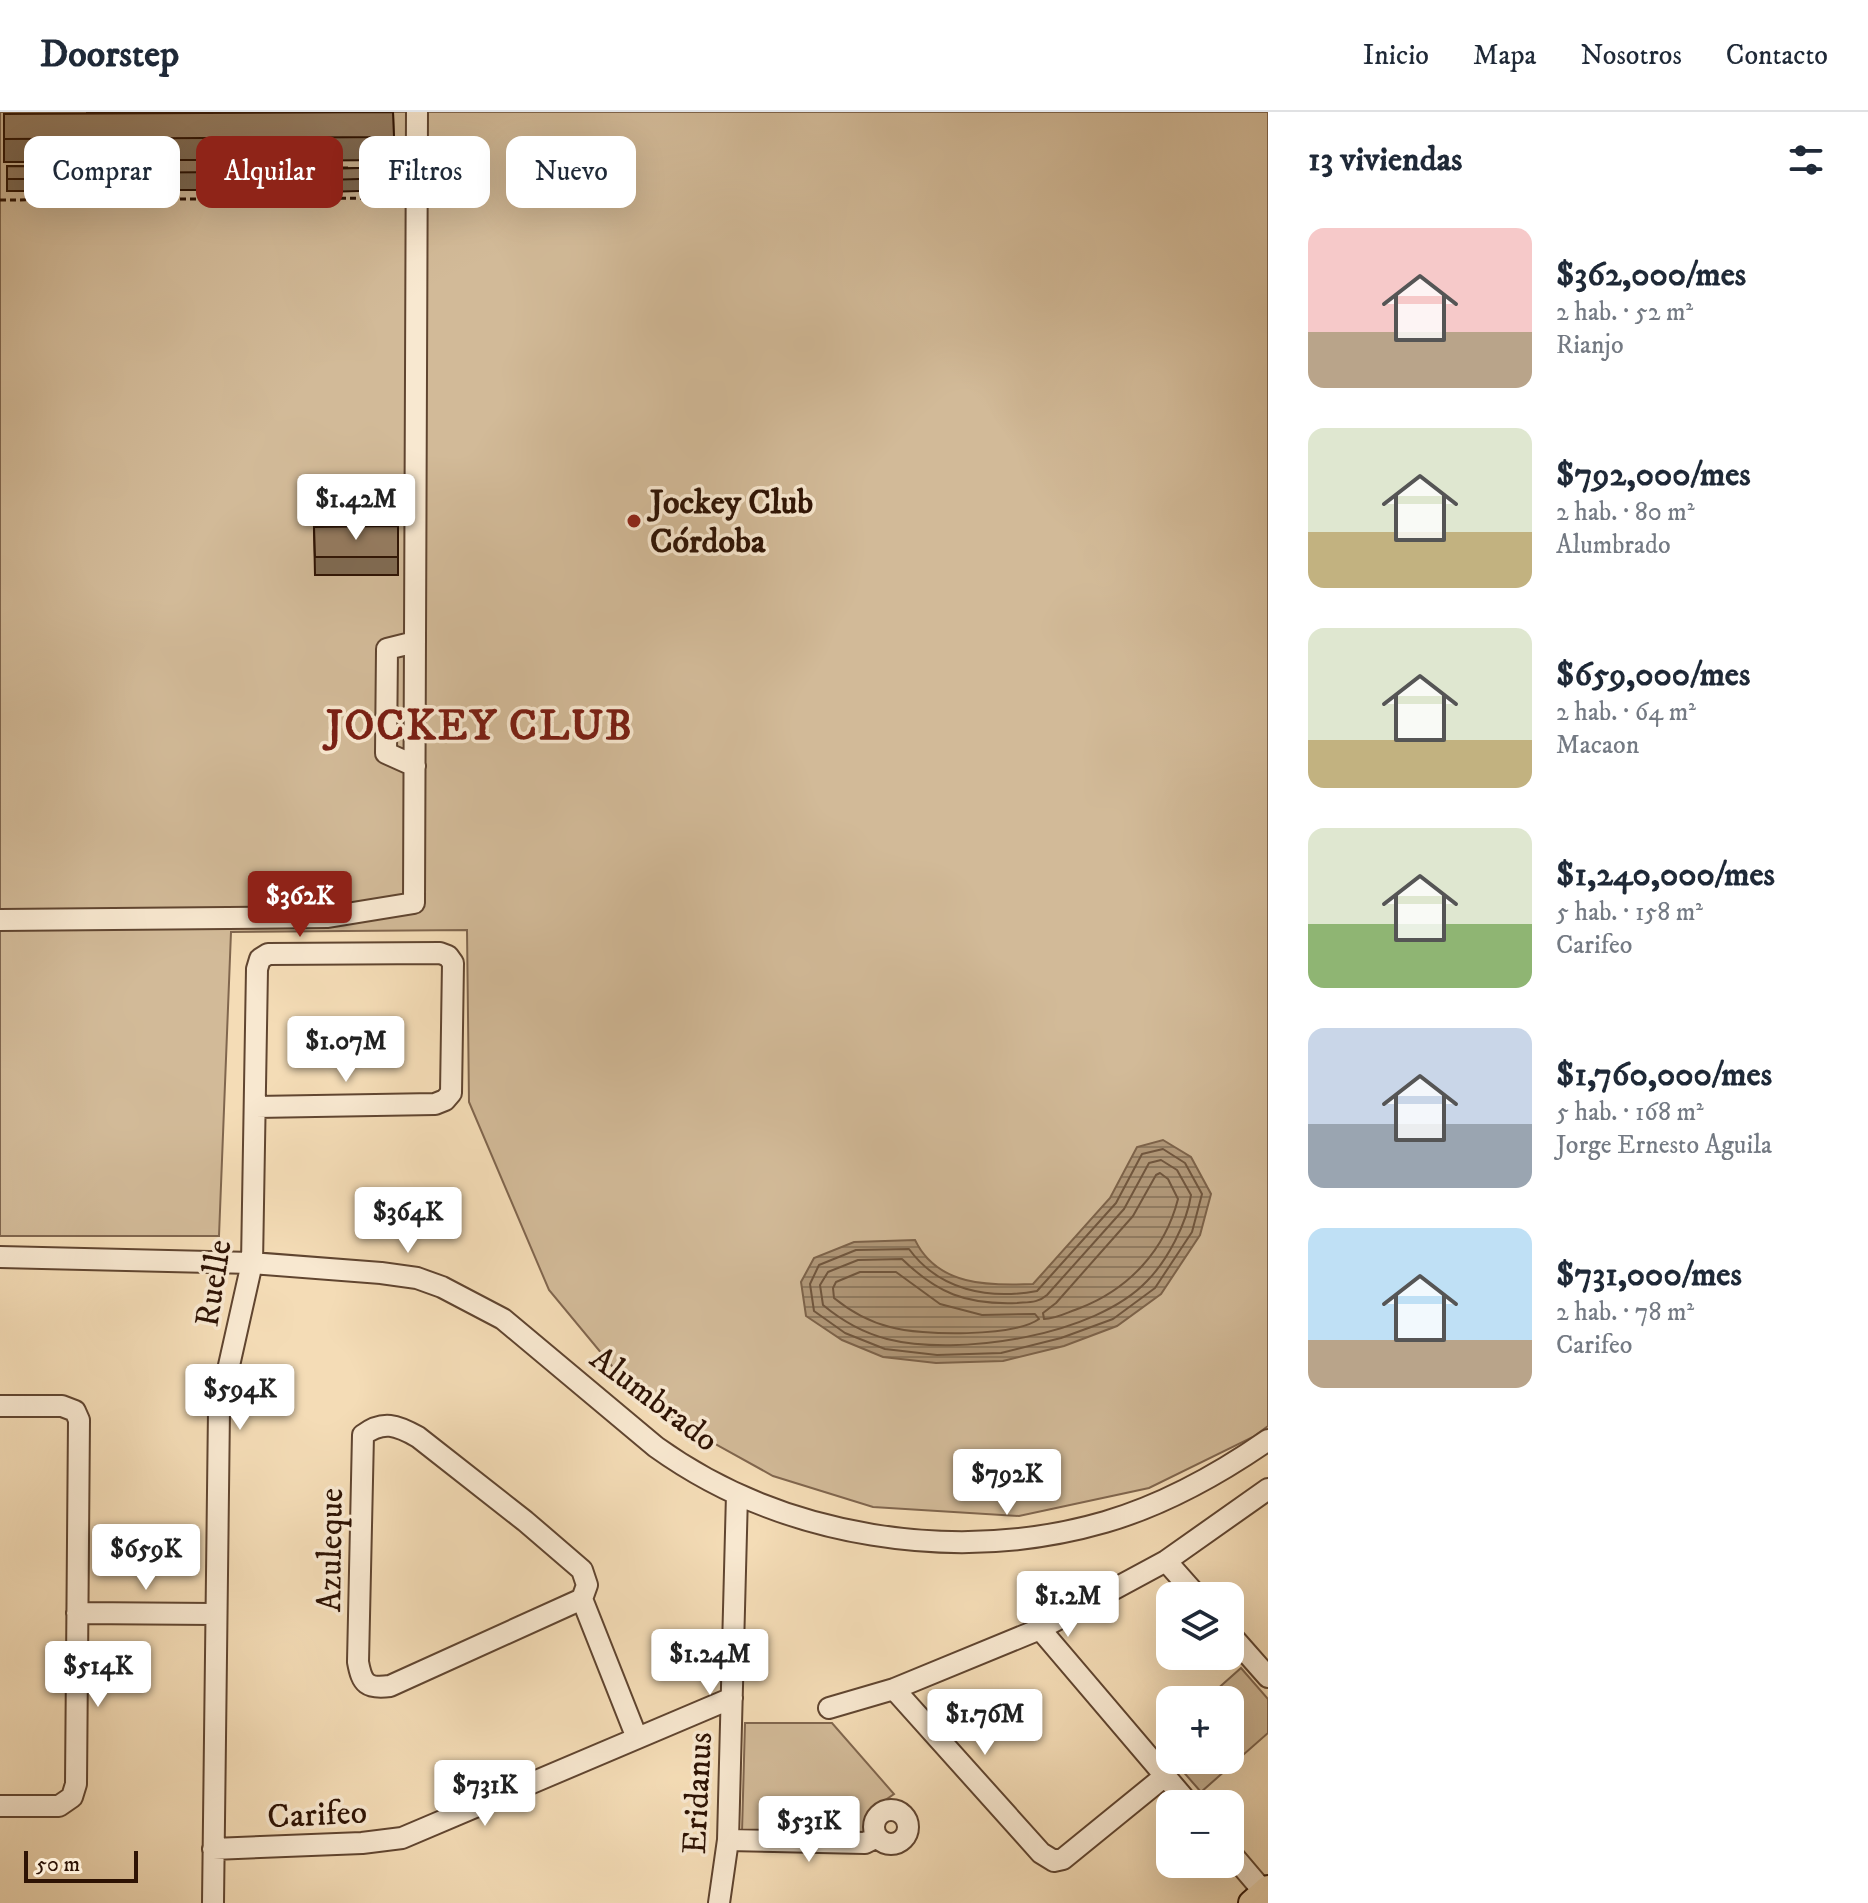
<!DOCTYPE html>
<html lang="es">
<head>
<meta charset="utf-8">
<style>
	body { margin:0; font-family:"IM FELL DW Pica",serif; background:#f6f6f7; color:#1f2937; height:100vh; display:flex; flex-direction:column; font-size:30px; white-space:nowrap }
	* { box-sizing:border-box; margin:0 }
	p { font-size:26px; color:#747a83 }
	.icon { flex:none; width:44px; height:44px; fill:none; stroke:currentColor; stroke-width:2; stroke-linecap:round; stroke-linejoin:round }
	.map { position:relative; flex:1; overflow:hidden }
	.sheet { display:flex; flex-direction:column; background:#fff; width:600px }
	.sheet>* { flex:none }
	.hud { position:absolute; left:24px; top:24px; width:760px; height:72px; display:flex; gap:16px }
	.fabs { position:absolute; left:1156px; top:1470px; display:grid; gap:16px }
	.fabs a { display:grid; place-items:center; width:88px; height:88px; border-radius:16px; background:#fff; box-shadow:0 8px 32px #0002; font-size:40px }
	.scale { position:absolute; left:24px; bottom:20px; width:114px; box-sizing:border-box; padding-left:8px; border:4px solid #2e1304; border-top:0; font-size:22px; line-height:28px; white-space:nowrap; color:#2e1304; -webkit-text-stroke:6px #f8e8d0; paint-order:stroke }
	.price { position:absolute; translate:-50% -68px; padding:0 18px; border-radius:8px; background:#fff; color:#222; font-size:26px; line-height:52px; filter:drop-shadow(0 2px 4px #0008) }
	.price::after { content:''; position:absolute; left:50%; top:48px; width:24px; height:18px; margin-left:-12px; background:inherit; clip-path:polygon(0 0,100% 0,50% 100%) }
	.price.on { background:#8f2418; color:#fff }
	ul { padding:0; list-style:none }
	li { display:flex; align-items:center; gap:24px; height:200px; padding:0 40px }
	li span { display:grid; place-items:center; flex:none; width:224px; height:160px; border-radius:16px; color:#555 }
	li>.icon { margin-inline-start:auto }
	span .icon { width:96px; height:96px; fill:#fffc; stroke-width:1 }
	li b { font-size:34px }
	h2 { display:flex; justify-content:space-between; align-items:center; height:96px; padding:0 40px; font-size:34px }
	.tag { padding:0 28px; border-radius:16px; background:#fff; box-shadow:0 8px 32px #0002; font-size:28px; line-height:72px }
	.tag.on { background:#8f2418; color:#fff }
	header { display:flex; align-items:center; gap:48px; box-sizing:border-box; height:112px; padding:0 40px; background:#fff; border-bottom:2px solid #e0e1e3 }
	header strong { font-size:38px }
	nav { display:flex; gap:44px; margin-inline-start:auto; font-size:28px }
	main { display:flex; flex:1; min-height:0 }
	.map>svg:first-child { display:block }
	.green { fill:#d2ba98; stroke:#80664e; stroke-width:2 }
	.water { fill:url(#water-rules); stroke:#7d634a; stroke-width:2 }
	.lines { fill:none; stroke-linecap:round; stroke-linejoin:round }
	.shore { stroke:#70563e; stroke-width:2 }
	.minor-casing { stroke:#604530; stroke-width:24 }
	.major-casing { stroke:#2e1304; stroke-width:28 }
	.path { stroke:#2e1304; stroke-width:3; stroke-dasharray:6 4; stroke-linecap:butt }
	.minor { stroke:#f8e8d0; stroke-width:20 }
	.major { stroke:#f4dcb6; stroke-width:24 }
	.wall { fill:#806b53; stroke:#2e1304; stroke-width:2 }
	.building { fill:#957c61; stroke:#2e1304; stroke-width:2 }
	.poi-dot { fill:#8f2418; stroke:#f8e8d0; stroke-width:3 }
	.labels { text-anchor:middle; stroke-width:7; stroke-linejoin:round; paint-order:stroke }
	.poi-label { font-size:34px; font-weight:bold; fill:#2e1304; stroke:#f8e8d0; text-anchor:start }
	.street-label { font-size:34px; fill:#2e1304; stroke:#f8e8d0 }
	.district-label { font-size:42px; font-weight:bold; letter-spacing:2px; fill:#7a1f14; stroke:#f8e8d0 }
</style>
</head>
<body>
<header>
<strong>Doorstep</strong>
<nav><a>Inicio</a><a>Mapa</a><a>Nosotros</a><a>Contacto</a></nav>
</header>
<main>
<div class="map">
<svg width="1268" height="1791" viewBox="0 0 1268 1791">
	<defs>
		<pattern id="water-rules" width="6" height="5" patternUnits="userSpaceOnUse" patternTransform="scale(2)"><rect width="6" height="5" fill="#b19879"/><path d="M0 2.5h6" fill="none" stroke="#907b61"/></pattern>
	</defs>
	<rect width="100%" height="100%" fill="#f4dcb6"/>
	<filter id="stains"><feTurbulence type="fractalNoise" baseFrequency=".0025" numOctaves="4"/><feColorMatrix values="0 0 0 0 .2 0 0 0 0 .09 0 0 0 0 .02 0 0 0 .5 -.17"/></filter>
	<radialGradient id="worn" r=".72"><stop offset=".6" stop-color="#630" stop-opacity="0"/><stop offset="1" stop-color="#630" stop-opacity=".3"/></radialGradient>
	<!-- green -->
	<path class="green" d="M0 0H1268V1314L1253 1325 1149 1376 1019 1404 873 1395 773 1364 681 1313 612 1254 549 1178 469 990 467 818 231 820 219 1124H0Z
		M1241 1556 1268 1587V1621L1201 1680 1173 1648H1230V1588H1205Z
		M745 1611H832L894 1682 874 1696 865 1719 858 1724 742 1720Z"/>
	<!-- water -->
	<path class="water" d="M1163 1028 1191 1045 1211 1082 1200 1123 1161 1182 1117 1214 1064 1234 1003 1249 936 1251 883 1245 842 1228 806 1204 801 1170 814 1146 854 1130 915 1128C937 1174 989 1174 1033 1172L1110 1086 1137 1035Z"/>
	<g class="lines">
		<!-- shore -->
		<path class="shore" d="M1163 1037 1185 1051 1202 1082 1192 1120 1155 1176 1113 1207 1061 1226 1001 1241 937 1243 885 1237 845 1221 814 1199 810 1172 819 1153 856 1138 909 1137C939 1178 988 1188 1037 1179L1116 1091 1142 1042Z
			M1161 1048 1177 1058 1191 1083C1187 1111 1167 1149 1147 1169 1095 1224 958 1245 887 1227 864 1221 841 1208 823 1193L820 1173 828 1160 858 1148 902 1147C937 1181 966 1193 1017 1191 1029 1190 1038 1191 1047 1183L1124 1097 1149 1051Z
			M1160 1061 1168 1067 1178 1087C1165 1138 1129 1177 1080 1196 1068 1200 1056 1207 1044 1207L1043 1201 1056 1191 1133 1104 1156 1063Z
			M860 1160H896L940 1192 982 1203 1035 1202 1039 1207C1014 1225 921 1224 890 1215 870 1210 850 1199 834 1186L833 1176 836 1170Z"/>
		<defs>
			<path id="minor" d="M415 654 386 641 387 537 415 530
				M0 808 328 805 414 791 417 0
				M0 1145 252 1151 381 1161 417 1166 442 1175 503 1207 656 1335C783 1426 956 1453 1105 1410 1163 1393 1219 1362 1268 1328
				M0 1294H62L75 1299 79 1308 76 1672 72 1685 59 1694H0
				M1166 1449 1197 1484
				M582 1487 390 1574C367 1577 362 1572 358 1550L363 1323C383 1308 397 1313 418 1325L525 1409 582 1458 587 1473 582 1487 637 1626
				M77 1501 215 1502
				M1040 1517 1189 1692
				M1230 1522 1268 1565
				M894 1577 1041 1741 1054 1749 1063 1747 1165 1664
				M829 1596 894 1577 1040 1517 1166 1449 1268 1377
				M874 1715a17 17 0 1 1 34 0a17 17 0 1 1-34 0Z
				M728 1728 865 1731 877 1725
				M213 1737 362 1731 402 1726 732 1586
				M1230 1740 1264 1780
				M213 1791 219 1298 252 1151 257 857 260 847 268 842 440 841 448 844 453 851 451 981 445 988 435 992 256 995
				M719 1791 728 1728 737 1382"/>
			<path id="major" d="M1251 1791 1268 1776"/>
		</defs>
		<!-- minor casing -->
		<use href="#minor" class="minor-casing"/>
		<!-- major casing -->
		<use href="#major" class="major-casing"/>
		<!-- path -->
		<path class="path" d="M312 56H352
			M232 57H248
			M72 58H88
			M0 88 400 86"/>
		<!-- minor -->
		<use href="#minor" class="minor"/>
		<!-- major -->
		<use href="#major" class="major"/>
	</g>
	<!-- wall -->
	<path class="wall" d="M87 0H393L394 48 235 49V78H87V50H4V2H87Z
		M7 54 75 55V79H7Z
		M246 55H313V77L246 76Z
		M394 55V78L324 80V57Z
		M398 414V463H315L314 415Z"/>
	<!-- building -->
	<path class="building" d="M393 0 394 25 4 27V2Z
		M87 48H235V60L87 61Z
		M7 54 75 55V67H7Z
		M246 55H313V65L246 64Z
		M394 55V66L324 68V57Z
		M398 414V445H315L314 415Z"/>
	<!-- markers -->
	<circle class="poi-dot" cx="634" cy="409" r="8"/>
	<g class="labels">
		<!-- poi labels -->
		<g class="poi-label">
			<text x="650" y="401">Jockey Club<tspan x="650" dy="39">Córdoba</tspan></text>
		</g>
		<!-- street labels -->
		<g class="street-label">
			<text transform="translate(212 1171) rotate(-81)" y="12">Ruelle</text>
			<text transform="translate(655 1286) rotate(37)" y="12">Alumbrado</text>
			<text transform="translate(329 1438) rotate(-89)" y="12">Azuleque</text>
			<text transform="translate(696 1681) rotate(-87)" y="12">Eridanus</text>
			<text transform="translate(317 1701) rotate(-3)" y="12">Carifeo</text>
		</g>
		<!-- district labels -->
		<g class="district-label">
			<text x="480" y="627">JOCKEY CLUB</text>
		</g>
	</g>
	<rect width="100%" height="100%" filter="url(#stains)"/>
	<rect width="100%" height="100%" fill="url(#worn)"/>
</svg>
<div class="fabs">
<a><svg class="icon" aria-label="layers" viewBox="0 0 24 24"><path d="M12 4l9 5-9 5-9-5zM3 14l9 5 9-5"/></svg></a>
<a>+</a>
<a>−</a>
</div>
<div class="scale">50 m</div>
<b class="price" style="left:356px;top:430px">$1.42M</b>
<b class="price on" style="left:300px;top:827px">$362K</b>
<b class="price" style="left:346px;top:972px">$1.07M</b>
<b class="price" style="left:408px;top:1143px">$364K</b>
<b class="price" style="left:240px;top:1320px">$594K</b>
<b class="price" style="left:1007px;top:1405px">$792K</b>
<b class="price" style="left:146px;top:1480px">$659K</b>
<b class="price" style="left:1068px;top:1527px">$1.2M</b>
<b class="price" style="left:710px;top:1585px">$1.24M</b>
<b class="price" style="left:98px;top:1597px">$514K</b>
<b class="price" style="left:985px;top:1645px">$1.76M</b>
<b class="price" style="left:485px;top:1716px">$731K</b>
<b class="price" style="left:809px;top:1752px">$531K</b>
<div class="hud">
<a class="tag">Comprar</a>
<a class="tag on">Alquilar</a>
<a class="tag">Filtros</a>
<a class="tag">Nuevo</a>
</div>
</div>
<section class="sheet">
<h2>13 viviendas<svg class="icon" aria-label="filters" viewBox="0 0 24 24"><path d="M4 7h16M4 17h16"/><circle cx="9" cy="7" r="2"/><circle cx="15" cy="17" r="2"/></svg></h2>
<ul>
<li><span style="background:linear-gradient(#f6c9c9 65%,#b9a48a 0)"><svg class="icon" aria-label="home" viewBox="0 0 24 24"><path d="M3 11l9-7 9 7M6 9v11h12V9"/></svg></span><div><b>$362,000/mes</b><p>2 hab. · 52 m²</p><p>Rianjo</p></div></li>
<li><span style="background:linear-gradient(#dfe7d0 65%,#c2b280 0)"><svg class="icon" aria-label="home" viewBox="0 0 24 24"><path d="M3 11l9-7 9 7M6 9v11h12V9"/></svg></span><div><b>$792,000/mes</b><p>2 hab. · 80 m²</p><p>Alumbrado</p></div></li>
<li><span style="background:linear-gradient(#dfe7d0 70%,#c2b280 0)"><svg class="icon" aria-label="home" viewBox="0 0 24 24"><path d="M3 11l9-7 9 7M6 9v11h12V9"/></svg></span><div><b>$659,000/mes</b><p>2 hab. · 64 m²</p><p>Macaon</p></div></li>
<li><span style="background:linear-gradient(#dfe7d0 60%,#8fb573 0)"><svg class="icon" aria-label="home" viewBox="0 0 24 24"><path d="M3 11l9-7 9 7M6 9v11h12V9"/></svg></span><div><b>$1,240,000/mes</b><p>5 hab. · 158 m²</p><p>Carifeo</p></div></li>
<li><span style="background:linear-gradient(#c9d6e8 60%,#9aa5b1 0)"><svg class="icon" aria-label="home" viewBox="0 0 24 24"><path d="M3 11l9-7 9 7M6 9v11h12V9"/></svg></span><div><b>$1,760,000/mes</b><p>5 hab. · 168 m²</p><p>Jorge Ernesto Aguila</p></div></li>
<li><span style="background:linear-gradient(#bfe0f5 70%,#b9a48a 0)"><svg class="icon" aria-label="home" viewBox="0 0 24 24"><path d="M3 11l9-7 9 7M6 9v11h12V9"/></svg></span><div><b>$731,000/mes</b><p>2 hab. · 78 m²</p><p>Carifeo</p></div></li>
</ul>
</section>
</main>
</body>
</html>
